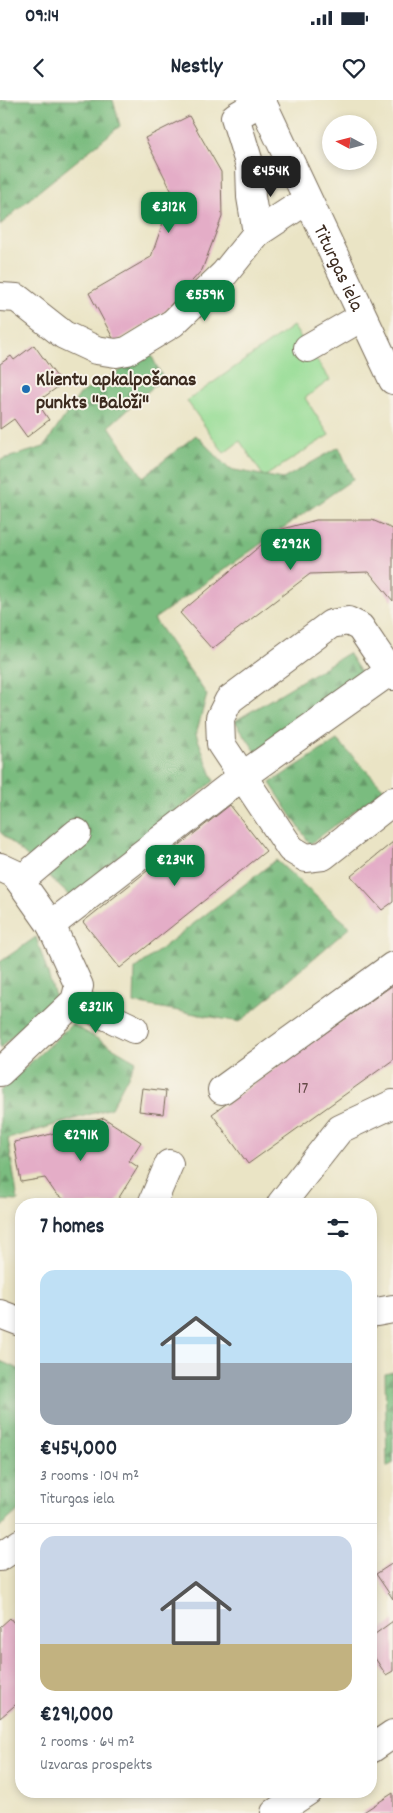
<!DOCTYPE html>
<html lang="en">
<head>
<meta charset="utf-8">
<style>
	body { margin:0; font-family:Dekko,sans-serif; background:#f2f2f3; color:#1f2937; height:100vh; display:flex; flex-direction:column; font-size:19px; white-space:nowrap }
	* { box-sizing:border-box; margin:0 }
	p { font-size:16px; color:#747a83 }
	.icon { flex:none; width:28px; height:28px; fill:none; stroke:currentColor; stroke-width:2; stroke-linecap:round; stroke-linejoin:round }
	.map { position:relative; flex:1; overflow:hidden }
	.drawer { position:absolute; left:15px; top:1098px; width:362px; height:600px; display:flex; flex-direction:column; background:#fff; border-radius:20px; box-shadow:0 2px 8px #0003 }
	.drawer>* { flex:none }
	.needle { width:32px; rotate:277deg }
	.buttons { position:absolute; left:322px; top:15px; display:grid; gap:10px }
	.buttons a { display:grid; place-items:center; width:55px; height:55px; border-radius:50%; background:#fff; box-shadow:0 2px 8px #0003; font-size:25px }
	.price { position:absolute; translate:-50% -42px; padding:0 11px; border-radius:10px; background:#0b8043; color:#fff; font-size:16px; line-height:32px; filter:drop-shadow(0 1px 2px #0008) }
	.price::after { content:''; position:absolute; left:50%; top:30px; width:15px; height:11px; margin-left:-8px; background:inherit; clip-path:polygon(0 0,100% 0,50% 100%) }
	.price.current { background:#222; color:#fff }
	ul { padding:0; list-style:none }
	li { display:grid; align-content:center; gap:10px; height:265px; padding:0 25px }
	li+li { border-top:1px solid #e0e1e3 }
	li span { display:grid; place-items:center; height:155px; border-radius:15px; color:#555 }
	li>.icon { margin-inline-start:auto }
	span .icon { width:90px; height:90px; fill:#fffc; stroke-width:1 }
	li b { font-size:21px }
	h2 { display:flex; justify-content:space-between; align-items:center; height:60px; padding:0 25px; font-size:21px }
	.status { display:flex; justify-content:space-between; align-items:center; height:35px; padding:0 25px; background:#fff; direction:ltr }
	.status svg { height:14px; fill:currentColor }
	header { display:flex; justify-content:space-between; align-items:center; height:65px; padding:0 25px; background:#fff; font-size:22px; font-weight:800 }
	.map>svg:first-child { display:block }
	.green { fill:#98dd96; stroke:#6a845a }
	.forest { fill:url(#forest-firs); stroke:#5a734e }
	.building { fill:#e4adc7 }
	.lines { fill:none; stroke-linecap:round; stroke-linejoin:round }
	.minor-casing { stroke:#786b58; stroke-width:30 }
	.minor { stroke:#fff; stroke-width:28 }
	.poi-dot { fill:#1f6fb2; stroke:#f7f3e8; stroke-width:2 }
	.labels { text-anchor:middle; stroke-width:4; stroke-linejoin:round; paint-order:stroke }
	.number-label { font-size:18px; fill:#654b48 }
	.street-label { font-size:20px; fill:#3b2a1e; stroke:#f7f3e8 }
	.poi-label { font-size:20px; font-weight:bold; fill:#3b2a1e; stroke:#f7f3e8; text-anchor:start }
</style>
</head>
<body>
<div class="status"><b>09:14</b><svg viewBox="0 0 49 12"><path d="M0 12V9h3v3zM5 12V6h3v6zM10 12V3h3v9zM15 12V0h3v12zM26 1h20v11H26zM47 4h2v5h-2z"/></svg></div>
<header><svg class="icon" aria-label="back" viewBox="0 0 24 24"><path d="M15 5l-7 7 7 7"/></svg>Nestly<svg class="icon" aria-label="heart" viewBox="0 0 24 24"><path d="M12 20l-8-8c-3-5 5-10 8-4 3-6 11-1 8 4z"/></svg></header>
<div class="map">
<svg width="393" height="1713" viewBox="0 0 393 1713">
	<defs>
		<pattern id="forest-firs" width="22" height="20" patternUnits="userSpaceOnUse" patternTransform="scale(1.25)"><rect width="22" height="20" fill="#7abc7f"/><path d="M5 1l3.5 6h-7zM16 11l3.5 6h-7z" fill="#659967"/></pattern>
	</defs>
	<rect width="100%" height="100%" fill="#f7f3e8"/>
	<filter id="ink" filterUnits="userSpaceOnUse"><feTurbulence type="fractalNoise" baseFrequency=".02" numOctaves="2"/><feDisplacementMap in="SourceGraphic" scale="10" xChannelSelector="R" yChannelSelector="G"/><feConvolveMatrix kernelMatrix="1 2 1 2 8 2 1 2 1" color-interpolation-filters="sRGB"/></filter>
	<filter id="wash" filterUnits="userSpaceOnUse"><feTurbulence type="fractalNoise" baseFrequency=".0096" numOctaves="4" result="noise"/><feDisplacementMap in="SourceGraphic" scale="20" xChannelSelector="R" yChannelSelector="G"/><feGaussianBlur stdDeviation="1.12" result="paint"/><feColorMatrix in="noise" values="0 0 0 0 0 0 0 0 0 0 0 0 0 0 0 0 0 1.4 0 .05"/><feComposite in="paint" operator="in"/></filter>
	<g filter="url(#wash)">
		<rect width="100%" height="100%" fill="#eae4c5"/>
		<!-- green -->
		<path class="green" d="M293 226 330 280 305 298 329 335 264 377 240 341 224 353 187 301Z"/>
		<!-- forest -->
		<path class="forest" d="M0 0H113L120 26 34 95 0 125Z
			M150 253 163 278 109 326 143 377 196 335 229 369 283 379 339 347 353 379 154 519 207 595 196 634 214 681 70 796 0 732V360L44 347 80 294Z
			M348 553 364 577 256 652 235 621Z
			M337 640 384 689 310 744 270 683Z
			M276 760 350 827 240 922 134 903 135 869Z
			M36 837 55 896 0 948V862Z
			M72 924 136 961 111 1008 8 1039 18 1101 0 1100V991Z
			M0 1261 21 1270V1408L0 1427Z
			M393 1272V1363L387 1367 385 1274Z"/>
		<g id="blocks">
			<!-- building -->
			<path class="building" d="M189 16 221 72 222 117 202 170 165 211 115 242 89 193 151 157 173 94 145 38Z
				M34 245 62 284 37 302 49 320 27 337 14 319 0 329V264L11 256 14 260Z
				M316 420H372L393 429V501L369 472 310 474 212 549 180 513 279 430Z
				M230 705 266 751 120 868 83 822Z
				M393 742V802L382 810 351 776Z
				M393 885V960L248 1064 212 1014Z
				M142 988 166 991 163 1014 139 1011Z
				M104 1018 141 1042 129 1061 138 1067 115 1104H63L65 1100 56 1094 45 1078 21 1082 14 1042 44 1036Z
				M393 1463V1499L376 1474Z
				M10 1518 21 1532V1600L0 1618V1527Z
				M393 1521V1571L386 1575 371 1552V1537Z
				M393 1693V1713H362Z"/>
		</g>
	</g>
	<g filter="url(#ink)">
		<use href="#blocks" fill-opacity="0" stroke="#786b58" stroke-width="1"/>
		<g class="lines">
			<defs>
				<g id="minor">
					<path id="s1" d="M261 0 393 280"/>
					<path d="M257 133 307 100"/>
					<path d="M0 197 17 198 64 235 96 250 116 253 127 251 173 223 225 173 257 133 251 97 250 66 235 17 262 1"/>
					<path d="M308 248 362 217"/>
					<path d="M393 576 360 527 348 521 331 524 229 600 220 618 221 644 291 749 306 758 323 756 393 701"/>
					<path d="M0 767 15 774 51 825 244 675 393 569"/>
					<path d="M20 781 77 733"/>
					<path d="M75 901 134 929"/>
					<path d="M0 972 75 901 79 886 51 825"/>
					<path d="M222 990 393 866"/>
					<path d="M152 1104 169 1064"/>
					<path d="M281 1104 340 1029 393 1004"/>
					<path d="M371 1213 393 1209"/>
					<path d="M0 1214 21 1222"/>
					<path d="M0 1457 21 1443"/>
					<path d="M371 1649 393 1634"/>
					<path d="M275 1713 308 1691"/>
				</g>
			</defs>
			<!-- minor casing -->
			<use href="#minor" class="minor-casing"/>
			<!-- minor -->
			<use href="#minor" class="minor"/>
		</g>
	</g>
	<!-- markers -->
	<circle class="poi-dot" cx="26" cy="289" r="5"/>
	<g class="labels">
		<!-- number labels -->
		<g class="number-label">
			<text x="303" y="993">17</text>
		</g>
		<!-- street labels -->
		<g class="street-label">
			<text dy="7" stroke="none"><textPath href="#s1" startOffset="185">Titurgas iela</textPath></text>
		</g>
		<!-- poi labels -->
		<g class="poi-label">
			<text x="36" y="285">Klientu apkalpošanas<tspan x="36" dy="23">punkts "Baloži"</tspan></text>
		</g>
	</g>
</svg>
<div class="buttons">
<a><svg class="needle" viewBox="-14 -14 28 28"><path d="M0-13l5 13h-10z" fill="#e53935"/><path d="M0 13l5-13h-10z" fill="#747a83"/></svg></a>
</div>
<b class="price current" style="left:271px;top:98px">€454K</b>
<b class="price" style="left:169px;top:134px">€312K</b>
<b class="price" style="left:205px;top:222px">€559K</b>
<b class="price" style="left:291px;top:471px">€292K</b>
<b class="price" style="left:175px;top:787px">€234K</b>
<b class="price" style="left:96px;top:934px">€321K</b>
<b class="price" style="left:81px;top:1062px">€291K</b>
<section class="drawer">
<h2>7 homes<svg class="icon" aria-label="filters" viewBox="0 0 24 24"><path d="M4 7h16M4 17h16"/><circle cx="9" cy="7" r="2"/><circle cx="15" cy="17" r="2"/></svg></h2>
<ul>
<li><span style="background:linear-gradient(#bfe0f5 60%,#9aa5b1 0)"><svg class="icon" aria-label="home" viewBox="0 0 24 24"><path d="M3 11l9-7 9 7M6 9v11h12V9"/></svg></span><div><b>€454,000</b><p>3 rooms · 104 m²</p><p>Titurgas iela</p></div></li>
<li><span style="background:linear-gradient(#c9d6e8 70%,#c2b280 0)"><svg class="icon" aria-label="home" viewBox="0 0 24 24"><path d="M3 11l9-7 9 7M6 9v11h12V9"/></svg></span><div><b>€291,000</b><p>2 rooms · 64 m²</p><p>Uzvaras prospekts</p></div></li>
</ul>
</section>
</div>
</body>
</html>
